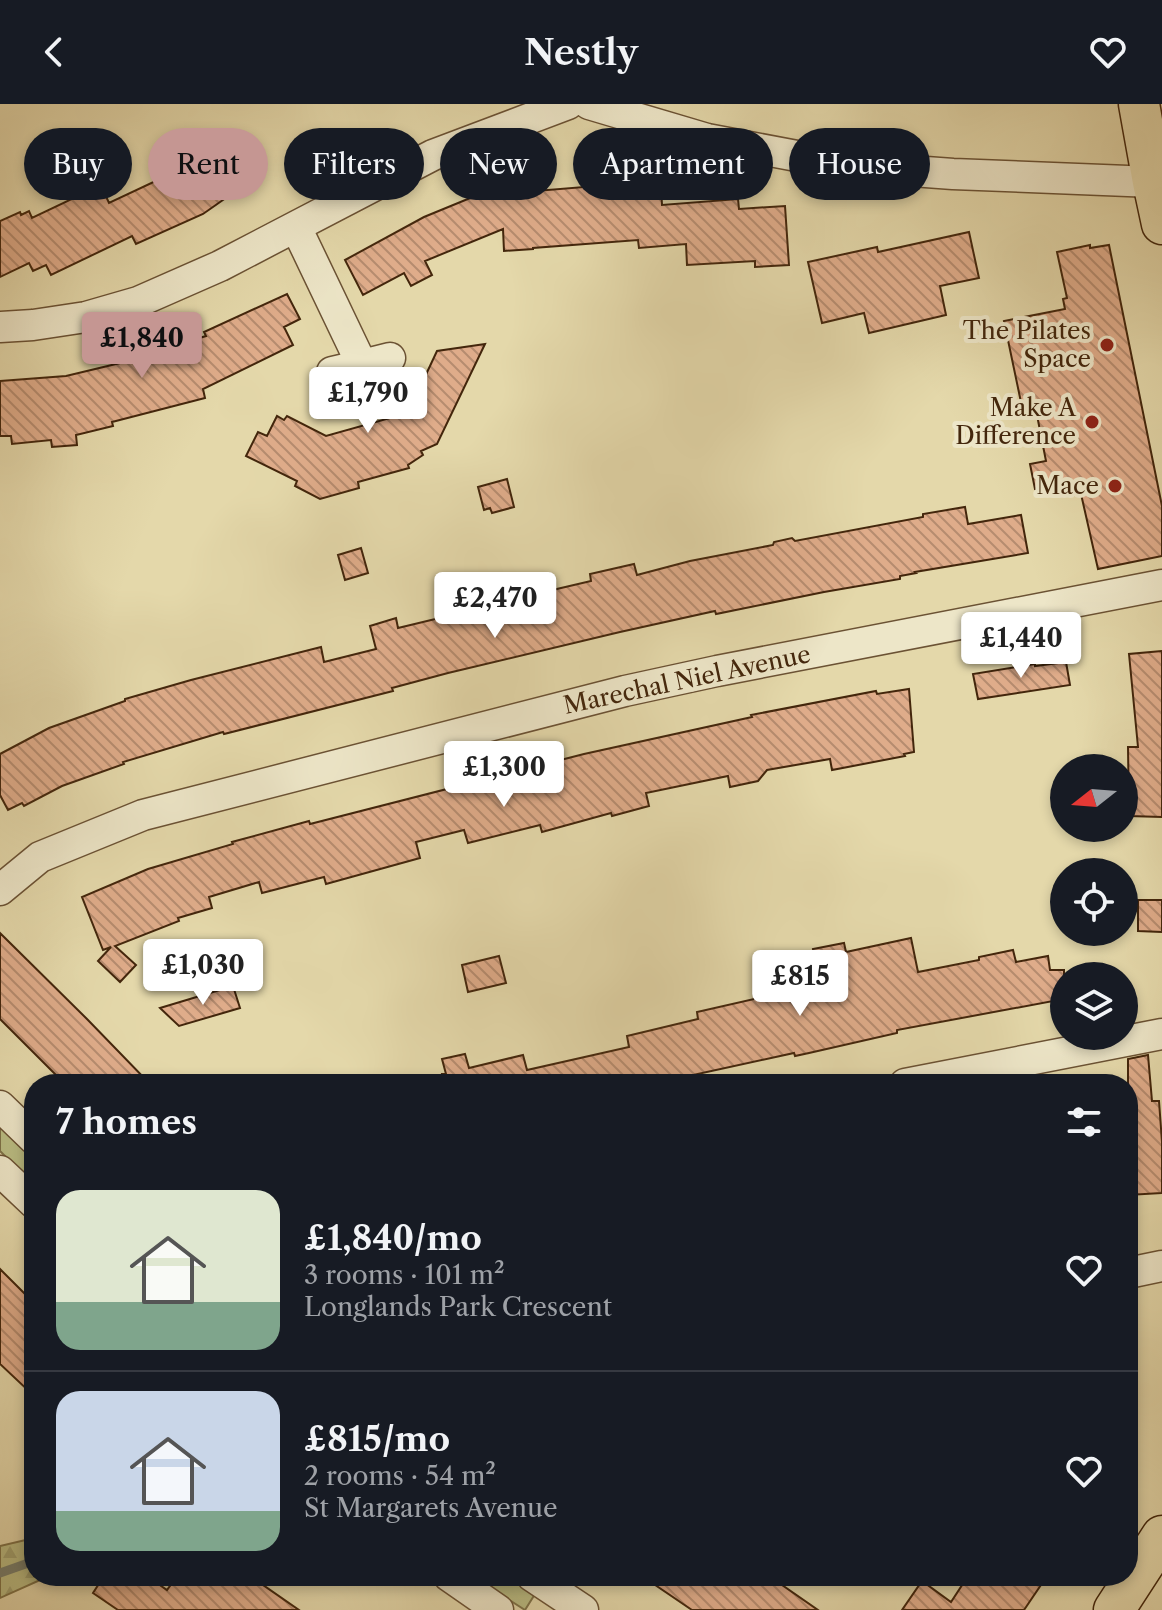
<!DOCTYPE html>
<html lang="en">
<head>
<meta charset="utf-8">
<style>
	body { margin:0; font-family:"Libre Caslon Text",serif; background:#242831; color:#f1f3f6; height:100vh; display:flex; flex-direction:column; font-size:30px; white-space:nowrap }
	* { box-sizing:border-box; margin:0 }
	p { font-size:26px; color:#9ea1a6 }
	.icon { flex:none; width:44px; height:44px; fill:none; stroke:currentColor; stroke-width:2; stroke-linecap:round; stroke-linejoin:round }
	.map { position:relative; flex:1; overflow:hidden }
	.details { position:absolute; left:24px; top:970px; width:1114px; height:512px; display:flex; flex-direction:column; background:#171b24; border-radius:32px; box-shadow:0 4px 12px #0003 }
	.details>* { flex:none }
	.top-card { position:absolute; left:24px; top:24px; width:1114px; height:72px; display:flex; gap:16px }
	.needle { width:52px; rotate:253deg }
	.tools { position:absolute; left:1050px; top:650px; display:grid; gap:16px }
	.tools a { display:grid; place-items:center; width:88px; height:88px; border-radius:50%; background:#171b24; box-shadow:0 4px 12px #0003; font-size:40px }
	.price { position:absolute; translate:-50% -68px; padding:0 18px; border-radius:8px; background:#fff; color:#222; font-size:26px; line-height:52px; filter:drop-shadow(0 2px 4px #0008) }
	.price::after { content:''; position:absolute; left:50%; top:48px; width:24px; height:18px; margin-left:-12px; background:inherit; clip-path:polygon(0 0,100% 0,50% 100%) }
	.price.selected { background:#c59692; color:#111 }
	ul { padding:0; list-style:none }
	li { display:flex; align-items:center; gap:24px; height:200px; padding:0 32px }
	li+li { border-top:2px solid #363941 }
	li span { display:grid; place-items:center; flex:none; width:224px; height:160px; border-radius:24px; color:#555 }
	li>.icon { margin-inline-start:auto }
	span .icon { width:96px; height:96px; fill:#fffc; stroke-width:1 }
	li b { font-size:34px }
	h2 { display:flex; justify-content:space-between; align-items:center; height:96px; padding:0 32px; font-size:34px }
	.chip { padding:0 28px; border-radius:36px; background:#171b24; box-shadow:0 4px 12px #0003; font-size:28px; line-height:72px }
	.chip.selected { background:#c59692; color:#111 }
	header { display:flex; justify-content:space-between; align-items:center; height:104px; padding:0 32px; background:#171b24; font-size:36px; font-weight:600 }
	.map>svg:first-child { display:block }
	.green { fill:#babd84; stroke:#7e7248; stroke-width:2 }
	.forest { fill:url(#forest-firs); stroke:#7e7248; stroke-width:2 }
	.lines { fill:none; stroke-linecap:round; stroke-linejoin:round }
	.stream { stroke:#757e6e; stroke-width:9 }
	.building { fill:url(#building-back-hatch); stroke:#43260c; stroke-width:2 }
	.minor-casing { stroke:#6b5234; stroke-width:33 }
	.major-casing { stroke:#43260c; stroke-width:43 }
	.minor { stroke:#ede6c8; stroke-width:30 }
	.major { stroke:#e4d8aa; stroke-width:40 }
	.poi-dot { fill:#8f2418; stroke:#ede6c8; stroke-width:3 }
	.labels { text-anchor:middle; stroke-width:8; stroke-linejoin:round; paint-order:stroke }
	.poi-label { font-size:24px; fill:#43260c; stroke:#ede6c8; text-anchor:end }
	.street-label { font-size:24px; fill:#43260c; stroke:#ede6c8 }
</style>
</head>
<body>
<header><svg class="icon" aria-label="back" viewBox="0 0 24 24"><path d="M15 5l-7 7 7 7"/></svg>Nestly<svg class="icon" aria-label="heart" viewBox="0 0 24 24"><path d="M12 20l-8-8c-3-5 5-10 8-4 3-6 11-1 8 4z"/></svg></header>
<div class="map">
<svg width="1162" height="1506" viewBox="0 0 1162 1506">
	<defs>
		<pattern id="forest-firs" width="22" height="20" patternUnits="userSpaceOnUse" patternTransform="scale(2)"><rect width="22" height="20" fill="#babd84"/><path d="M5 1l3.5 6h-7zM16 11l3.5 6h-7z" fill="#a1a271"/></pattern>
		<pattern id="building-back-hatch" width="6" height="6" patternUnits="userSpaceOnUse" patternTransform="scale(2)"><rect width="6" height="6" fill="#dfac8a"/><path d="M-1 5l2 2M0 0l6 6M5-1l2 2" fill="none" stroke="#b68c6f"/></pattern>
	</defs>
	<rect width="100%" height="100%" fill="#e4d8aa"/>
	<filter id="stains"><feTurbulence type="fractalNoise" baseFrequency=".0025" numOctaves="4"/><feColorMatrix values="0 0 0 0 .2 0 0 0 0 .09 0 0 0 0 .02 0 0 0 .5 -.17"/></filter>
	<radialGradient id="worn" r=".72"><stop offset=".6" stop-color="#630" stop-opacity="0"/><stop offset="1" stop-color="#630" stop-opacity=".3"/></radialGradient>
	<!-- green -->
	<path class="green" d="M0 1022 34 1056V1081L0 1047Z
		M472 1472H509L535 1490 525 1506Z"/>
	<!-- forest -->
	<path class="forest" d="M34 1434V1472H49L0 1494V1442Z"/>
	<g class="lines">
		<!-- stream -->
		<path class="stream" d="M0 1469 34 1457"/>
	</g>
	<!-- building -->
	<path class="building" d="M192 35 230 91 203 110 136 140 132 132 51 171 46 161 33 167 29 159 0 173V117L20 108 21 111 29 107 32 114 101 81 109 99 177 67 167 52Z
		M596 82V86L661 82 662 101 738 95 739 105 785 102 789 161 755 163V157L687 161 686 140 639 144 638 136 533 144V145L504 147 503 125 425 157 432 171 411 182 404 169 363 191 345 156 424 113 475 92Z
		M969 128 979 174 940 182 946 211 869 229 864 209 822 219 808 158 877 143 878 148Z
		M1090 141V144L1109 141 1162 402V452L1098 465 1081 390 1075 391 1072 378 1035 385 1030 360 1046 357 1035 301 1022 303 1004 217 1065 205 1063 195 1067 194 1057 148Z
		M287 190 300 215 284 223 293 241 203 285 205 294 112 318 113 322 76 331 77 341 52 343 51 336 12 340 11 332H0V277L66 272 141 254 152 250 151 248 206 232 204 228Z
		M485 240 437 340 421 347 423 351 408 361 409 364 358 378 359 384 320 395 295 382 297 377 246 352 258 328 267 332 277 312 284 316 287 312 326 332 408 309 437 247Z
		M507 375 514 403 492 409 490 404 484 406 478 383Z
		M965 403 968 420 1021 411 1028 449 915 468 916 469 900 472V475L824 488 716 510 715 507 620 528 448 569 392 584 393 587 224 630 223 628 123 658 124 660 62 682 24 702 22 699 8 706 0 691V650L49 624 125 597V595L191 576 321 543 324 558 376 545 370 522 396 514 398 524 452 511 451 503 512 488 514 495 591 477 590 470 634 460 637 471 690 457 773 441 774 438 792 434 795 437 923 413V410Z
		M361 444 368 469 345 476 338 451Z
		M1162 547V713L1129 712 1128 643H1138L1129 550Z
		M1066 558 1070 581 978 595 973 570 1035 560V562Z
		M909 585 914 648 904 650 905 652 832 666 830 655 767 666 758 677 730 683 728 672 646 689 649 702 612 712 611 709 542 728 540 721 468 739 464 726 416 738 420 754 326 780 324 773 262 789 259 778 209 793 212 804 178 814 179 817 115 842 136 861 120 878 98 857 111 843 103 846 82 793 148 765 233 740 232 738 309 717 310 720 584 650 752 613 751 611 876 587 877 590Z
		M1138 796H1162V828L1138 827Z
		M0 829 87 915 150 980H65L0 915Z
		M911 834 918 868 979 856V853L1013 846 1016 858 1048 852 1050 866H1064V895L897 926V929L809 949 795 952 794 949 652 980H443L442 970H446L442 955 465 950 469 964 523 951 527 966 629 943 627 932 698 915 697 908 820 880 813 845 844 839 846 848Z
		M499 852 506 879 468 888 462 861Z
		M233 882 240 904 179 922 160 904Z
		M1148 951 1152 997H1159L1162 1038V1089L1128 1091V955Z
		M0 1165 34 1199V1292L0 1260Z
		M104 1472H147L167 1486 177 1472H250L299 1506H118L93 1489Z
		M642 1472H769L818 1506H692Z
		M968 1472H1047L1024 1506H902L922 1477 951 1498Z"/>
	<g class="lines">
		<defs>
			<path id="minor" d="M589 0 707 35 818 56 885 65 953 70 1153 78
				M296 123 362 261 332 268
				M0 223 33 221 86 213 138 198 220 162 433 51 568 0
				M362 261 390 254
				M0 786 40 753 143 711 625 587 717 567 1162 481
				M905 980 1162 930
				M0 1002 34 1035
				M0 1067 34 1099
				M1128 1169 1162 1162
				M449 1472 498 1506
				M532 1472 583 1506"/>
			<path id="major" d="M1139 0 1153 78 1162 120
				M1114 1506 1162 1432"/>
		</defs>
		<!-- minor casing -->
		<use href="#minor" class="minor-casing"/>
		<!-- major casing -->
		<use href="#major" class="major-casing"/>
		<!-- minor -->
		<use href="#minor" class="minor"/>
		<!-- major -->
		<use href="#major" class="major"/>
	</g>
	<!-- markers -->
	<g class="poi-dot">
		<circle cx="1107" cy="241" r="8"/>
		<circle cx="1092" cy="318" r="8"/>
		<circle cx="1115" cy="382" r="8"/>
	</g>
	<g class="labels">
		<!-- poi labels -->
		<g class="poi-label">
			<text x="1091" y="235">The Pilates<tspan x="1091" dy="28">Space</tspan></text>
			<text x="1076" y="312">Make A<tspan x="1076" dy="28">Difference</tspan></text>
			<text x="1099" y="390">Mace</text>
		</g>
		<!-- street labels -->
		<g class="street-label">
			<text transform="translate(687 576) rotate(-12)" y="8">Marechal Niel Avenue</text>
		</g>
	</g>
	<rect width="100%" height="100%" filter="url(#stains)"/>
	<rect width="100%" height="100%" fill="url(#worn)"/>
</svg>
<div class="tools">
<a><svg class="needle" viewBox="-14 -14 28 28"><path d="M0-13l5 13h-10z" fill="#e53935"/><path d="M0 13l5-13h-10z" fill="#9ea1a6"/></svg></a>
<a><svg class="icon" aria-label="locate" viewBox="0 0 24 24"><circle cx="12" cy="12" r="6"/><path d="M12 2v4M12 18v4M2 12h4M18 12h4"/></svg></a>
<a><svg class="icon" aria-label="layers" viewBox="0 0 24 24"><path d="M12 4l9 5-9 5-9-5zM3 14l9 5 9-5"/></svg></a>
</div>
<b class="price selected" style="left:142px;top:276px">£1,840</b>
<b class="price" style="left:368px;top:331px">£1,790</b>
<b class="price" style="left:495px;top:536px">£2,470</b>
<b class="price" style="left:1021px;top:576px">£1,440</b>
<b class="price" style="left:504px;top:705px">£1,300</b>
<b class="price" style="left:203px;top:903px">£1,030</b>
<b class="price" style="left:800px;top:914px">£815</b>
<div class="top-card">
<a class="chip">Buy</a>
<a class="chip selected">Rent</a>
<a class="chip">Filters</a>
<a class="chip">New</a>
<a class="chip">Apartment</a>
<a class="chip">House</a>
</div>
<section class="details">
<h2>7 homes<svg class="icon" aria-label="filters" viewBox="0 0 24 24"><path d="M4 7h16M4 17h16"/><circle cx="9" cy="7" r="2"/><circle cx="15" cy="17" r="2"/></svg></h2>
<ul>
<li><span style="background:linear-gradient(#dfe7d0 70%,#7fa58c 0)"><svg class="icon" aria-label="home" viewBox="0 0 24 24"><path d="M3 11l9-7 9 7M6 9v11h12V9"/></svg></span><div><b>£1,840/mo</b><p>3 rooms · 101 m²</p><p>Longlands Park Crescent</p></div><svg class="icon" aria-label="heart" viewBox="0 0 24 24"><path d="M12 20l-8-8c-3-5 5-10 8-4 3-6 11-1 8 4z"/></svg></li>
<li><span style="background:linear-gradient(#c9d6e8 75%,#7fa58c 0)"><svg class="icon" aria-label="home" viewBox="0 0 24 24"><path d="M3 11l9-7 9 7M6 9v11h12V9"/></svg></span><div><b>£815/mo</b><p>2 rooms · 54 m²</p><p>St Margarets Avenue</p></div><svg class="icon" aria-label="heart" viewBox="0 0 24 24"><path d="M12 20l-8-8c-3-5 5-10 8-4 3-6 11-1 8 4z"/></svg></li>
</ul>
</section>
</div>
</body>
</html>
